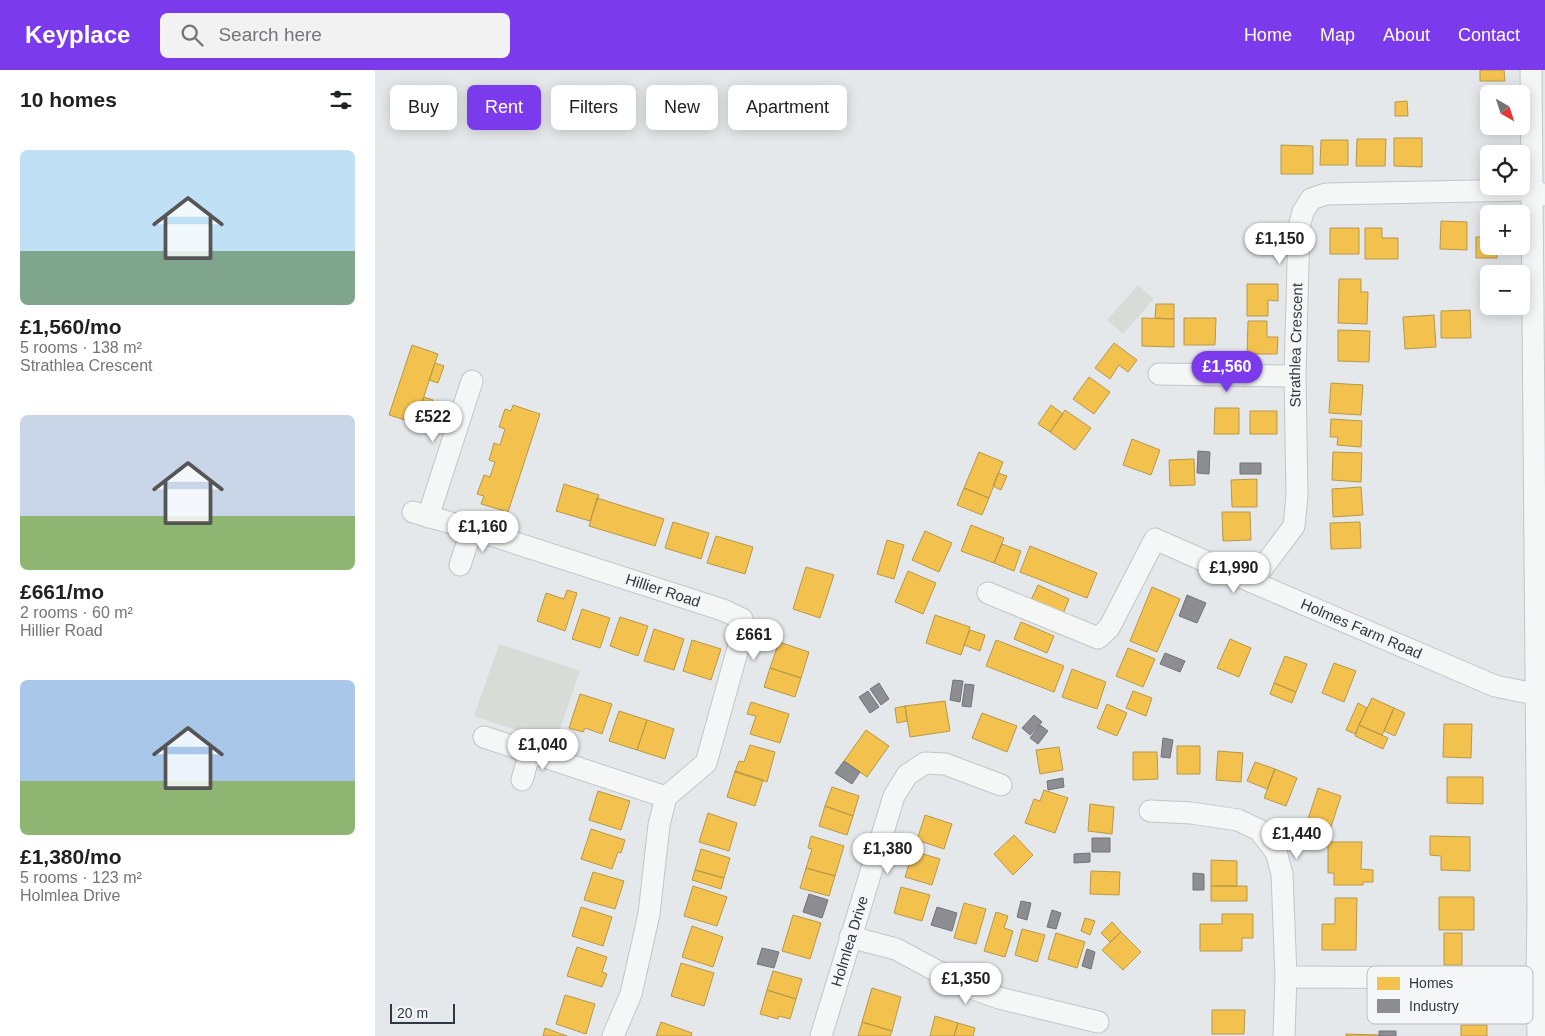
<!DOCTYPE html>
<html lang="en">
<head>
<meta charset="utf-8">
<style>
	body { margin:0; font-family:Arial,sans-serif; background:#f2f2f2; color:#202124; height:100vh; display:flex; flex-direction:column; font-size:19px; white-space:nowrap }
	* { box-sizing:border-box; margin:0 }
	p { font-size:16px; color:#757577 }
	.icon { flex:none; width:28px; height:28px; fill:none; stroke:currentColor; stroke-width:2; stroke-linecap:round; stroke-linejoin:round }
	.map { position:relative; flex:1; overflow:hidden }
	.drawer { display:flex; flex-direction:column; background:#fff; width:375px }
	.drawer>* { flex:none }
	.guide { position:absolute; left:15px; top:15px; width:475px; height:45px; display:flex; gap:10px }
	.needle { width:32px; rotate:141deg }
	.fabs { position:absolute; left:1105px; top:15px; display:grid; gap:10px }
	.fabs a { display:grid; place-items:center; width:50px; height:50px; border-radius:8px; background:#fff; box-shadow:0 2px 12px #0003; font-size:25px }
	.scale { position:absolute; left:15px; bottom:12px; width:65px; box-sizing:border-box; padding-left:5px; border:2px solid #2d3842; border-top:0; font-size:14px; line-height:18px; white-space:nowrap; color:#2d3842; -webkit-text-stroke:4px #f4f6f8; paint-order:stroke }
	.price { position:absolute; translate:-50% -42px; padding:0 11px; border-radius:18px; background:#fff; color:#222; font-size:16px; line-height:32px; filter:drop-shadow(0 1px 2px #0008) }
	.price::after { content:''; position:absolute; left:50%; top:30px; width:15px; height:11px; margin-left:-8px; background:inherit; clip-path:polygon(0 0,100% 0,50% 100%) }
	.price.selected { background:#7c3aed; color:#fff }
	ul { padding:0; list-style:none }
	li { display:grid; align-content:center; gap:10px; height:265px; padding:0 20px }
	li span { display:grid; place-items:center; height:155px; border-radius:8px; color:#555 }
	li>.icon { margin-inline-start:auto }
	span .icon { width:90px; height:90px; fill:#fffc; stroke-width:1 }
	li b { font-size:21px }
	h2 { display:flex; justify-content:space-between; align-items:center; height:60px; padding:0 20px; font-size:21px }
	.pill { padding:0 18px; border-radius:8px; background:#fff; box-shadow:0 2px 12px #0003; font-size:18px; line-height:45px }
	.pill.selected { background:#7c3aed; color:#fff }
	header { display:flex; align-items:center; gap:30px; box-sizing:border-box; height:70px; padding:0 25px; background:#7c3aed; color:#fff }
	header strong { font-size:24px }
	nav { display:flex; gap:28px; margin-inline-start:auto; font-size:18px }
	.search { width:350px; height:45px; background:#f2f2f2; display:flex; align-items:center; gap:12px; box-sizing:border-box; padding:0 18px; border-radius:8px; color:#757577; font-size:19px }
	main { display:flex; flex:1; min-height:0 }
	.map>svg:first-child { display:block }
	.green { fill:#d7ddd6 }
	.homes { fill:#f2c14e; stroke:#b7984a }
	.industry { fill:#8d8d92; stroke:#70747a }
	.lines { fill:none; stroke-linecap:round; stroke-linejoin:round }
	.minor-casing { stroke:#c3c6c8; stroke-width:23 }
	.minor { stroke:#f5f6f6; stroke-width:21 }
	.labels { text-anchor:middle; stroke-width:5; stroke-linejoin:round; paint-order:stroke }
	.street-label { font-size:15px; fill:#2d3842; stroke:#f4f6f8 }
	.key { fill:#f4f6f8; stroke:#b8bdc1; stroke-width:1 }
	.key-label { font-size:14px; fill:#2d3842 }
</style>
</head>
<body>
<header>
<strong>Keyplace</strong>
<div class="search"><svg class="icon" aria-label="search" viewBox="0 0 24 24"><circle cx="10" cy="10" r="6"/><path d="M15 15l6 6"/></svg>Search here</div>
<nav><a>Home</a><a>Map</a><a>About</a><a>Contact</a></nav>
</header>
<main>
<section class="drawer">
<h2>10 homes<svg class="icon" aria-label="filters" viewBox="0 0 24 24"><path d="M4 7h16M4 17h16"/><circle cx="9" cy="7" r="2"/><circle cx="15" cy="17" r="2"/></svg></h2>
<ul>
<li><span style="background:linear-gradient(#bfe0f5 65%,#7fa58c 0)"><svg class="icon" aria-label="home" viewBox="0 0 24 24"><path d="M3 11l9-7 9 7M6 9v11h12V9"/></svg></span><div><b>£1,560/mo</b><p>5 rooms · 138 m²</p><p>Strathlea Crescent</p></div></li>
<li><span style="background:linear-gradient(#c9d6e8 65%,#8fb573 0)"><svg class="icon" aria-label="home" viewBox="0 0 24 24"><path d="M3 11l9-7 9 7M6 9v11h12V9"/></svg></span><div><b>£661/mo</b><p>2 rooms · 60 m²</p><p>Hillier Road</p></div></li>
<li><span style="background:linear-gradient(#a9c7e8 65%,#8fb573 0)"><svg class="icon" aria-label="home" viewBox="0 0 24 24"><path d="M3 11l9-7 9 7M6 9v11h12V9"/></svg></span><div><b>£1,380/mo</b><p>5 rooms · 123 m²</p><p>Holmlea Drive</p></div></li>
</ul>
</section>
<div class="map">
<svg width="1170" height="966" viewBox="0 0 1170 966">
	<rect width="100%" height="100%" fill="#e5e8ea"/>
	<!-- green -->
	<path class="green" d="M763 215 779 229 748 264 732 250Z
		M124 574 205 601 180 673 99 646Z"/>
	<!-- homes -->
	<path class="homes" d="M1105 0H1129L1130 11H1105Z
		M1032 31 1033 46H1020V32Z
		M1019 68H1047V97L1019 96Z
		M982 69H1011L1010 96H981Z
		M946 70H973V95H945Z
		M906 75 938 76V104H906Z
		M1066 151 1092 152V180L1065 179Z
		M955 158H984V184H955Z
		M990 158H1007V168H1023V189H990Z
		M1101 167H1114V176H1122V188H1101Z
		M964 209H986V222H993L992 254 963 253Z
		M872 214H903V231L893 230V246H872Z
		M781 234H799V249L780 248Z
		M1095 240 1096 268H1066V241Z
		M1059 245 1061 277 1030 279 1028 247Z
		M767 248 799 249V277L767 276Z
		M809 248H841L840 275H809Z
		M873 251H892V267H903L902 284H872Z
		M963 260 995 261 994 292 963 291Z
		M739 273 762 290 753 302 744 295 735 309 720 298Z
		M37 275 63 284 40 353 14 345Z
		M60 293 69 296 63 313 54 310Z
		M714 307 735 322 719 344 698 329Z
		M956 313 988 315 986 345 954 343Z
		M49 327 58 330 53 347 43 344Z
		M138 335 165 344 133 442 106 434 109 426 102 424 109 405 115 407 120 392 114 390 119 373 125 375 130 359 124 357 130 339 136 341Z
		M676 335 688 344 675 362 663 354Z
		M840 338H864V364H839Z
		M690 340 716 358 700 380 675 362Z
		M875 341H902V364H875Z
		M956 349 987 351 986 377 962 375 963 367H955Z
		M757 369 785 380 776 405 748 395Z
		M604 382 628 392 614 428 589 418Z
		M958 382 987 383 986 412 957 410Z
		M819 389 820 415 795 416 794 390Z
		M623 403 632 406 626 420 618 416Z
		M882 409V437H857L856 410Z
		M189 414 224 425 215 451 181 441Z
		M986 417 988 445 958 447 957 419Z
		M589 418 614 428 607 445 582 435Z
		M222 428 289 449 280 476 214 456Z
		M847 442H875L876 470 848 471Z
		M298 452 334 463 326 489 290 478Z
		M985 452 986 478 956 479 955 453Z
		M596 455 629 468 619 493 586 481Z
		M550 461 577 473 564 502 537 490Z
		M341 466 378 477 370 504 332 493Z
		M512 470 529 475 519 509 502 504Z
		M627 474 646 481 639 501 619 493Z
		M655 476 722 503 712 528 645 502Z
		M431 497 459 505 445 548 418 539Z
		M533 501 561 513 548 544 520 532Z
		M663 515 694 529 688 544 656 530Z
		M777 517 805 529 782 582 755 571Z
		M192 520 202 523 190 561 162 551 171 523 189 529Z
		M207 539 235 548 225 578 197 569Z
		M560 545 595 557 586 585 551 573Z
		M245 547 273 556 263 586 235 576Z
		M646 552 679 566 672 583 639 569Z
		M279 559 309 569 299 600 269 591Z
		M595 560 610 565 605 581 589 575Z
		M855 569 876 578 864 607 842 598Z
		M317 570 346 579 336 610 308 601Z
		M621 570 689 596 679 622 611 596Z
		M404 572 434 582 426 608 395 598Z
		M753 578 780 589 768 617 741 606Z
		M910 586 932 594 921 622 899 613Z
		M959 593 981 601 969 632 947 623Z
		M395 598 426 608 420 627 389 617Z
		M697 599 731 612 722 639 687 627Z
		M899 613 921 622 917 633 895 624Z
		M758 621 777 628 771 646 751 638Z
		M205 624 237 634 227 664 210 658 208 662 194 658Z
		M997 628 1019 638 1007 665 984 655Z
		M570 631 575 661 535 667 530 636Z
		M376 632 414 644 405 673 375 664 381 646 372 644Z
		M983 633 992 638 980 664 971 660Z
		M732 634 752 643 742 666 722 658Z
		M530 636 532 651 522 653 520 638Z
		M1019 638 1030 643 1020 666 1009 661Z
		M244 641 272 650 262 680 234 671Z
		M607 643 642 656 632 682 597 668Z
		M272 650 299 659 290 689 262 680Z
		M1069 654H1097L1096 688 1068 687Z
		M984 655 1013 668 1008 679 980 666Z
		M491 660 514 676 492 707 469 691Z
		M375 675 400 682 392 712 360 702 364 691 369 692Z
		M802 676H825V704H802Z
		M684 677 688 700 665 704 661 680Z
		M843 681 868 683 866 712 841 710Z
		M758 682H782L783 709 758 710Z
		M880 692 900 699 892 719 872 711Z
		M900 699 922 708 911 736 889 728Z
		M360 701 388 710 380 736 352 727Z
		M1072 707H1108V734L1072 733Z
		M457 717 484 726 478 746 450 736Z
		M943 718 966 726 956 757 933 749Z
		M669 720 693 728 680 763 650 753 659 729 665 731Z
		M223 721 255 731 246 760 214 750Z
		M715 734 739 737 737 764 713 761Z
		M450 736 478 746 472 765 444 756Z
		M333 743 362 753 354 781 324 772Z
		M550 745 577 754 569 779 542 770Z
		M216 759 250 770 246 783 243 782 237 799 206 789Z
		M639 765 658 785 638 805 619 784Z
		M436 766 469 776 460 806 431 798 437 779 433 778Z
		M1055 766 1095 767V801L1066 800V786L1055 785Z
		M953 772H987L986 799 998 800V812H988V815H959V803H953Z
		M326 779 355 788 349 808 320 800Z
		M538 781 565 789 557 815 530 807Z
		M836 790 862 791V816H836Z
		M431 798 460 806 454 826 425 818Z
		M320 800 349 808 346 819 317 810Z
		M716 801 745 802 744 825 715 824Z
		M218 802 249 811 240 839 209 830Z
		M318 816 352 827 342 856 309 846Z
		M836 816H872V831H836Z
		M526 817 555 825 547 851 519 843Z
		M1064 827H1099V860H1064Z
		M960 828H982L981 880H947V854H960Z
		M589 833 611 839 601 874 579 868Z
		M206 837 237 847 228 876 197 866Z
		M621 842 633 846 629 858 638 861 630 887 609 881Z
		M847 844H878V868H867V881H825V854H847Z
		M418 845 446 853 435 889 407 881Z
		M710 848 720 851 715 865 706 861Z
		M737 852 746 862 735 872 726 863Z
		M317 856 348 867 338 897 307 887Z
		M647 859 670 865 662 892 640 885Z
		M746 862 766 882 748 900 727 880Z
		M681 863 710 872 702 898 673 889Z
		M1069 863H1087V895H1069Z
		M202 877 232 887 227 902 232 904 227 917 192 906Z
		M306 893 339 903 329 936 296 926Z
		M398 901 427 909 421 929 392 920Z
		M497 918 526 927 517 961 487 952Z
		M392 920 421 929 415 949 404 946 403 949 385 944Z
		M190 925 220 934 211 964 181 954Z
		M837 940H870L869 964H837Z
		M560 946 583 953 579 966H555Z
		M286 952 317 963 316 966H281Z
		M487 952 517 961 515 966H483Z
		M583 953 600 958 598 966H579Z
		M1086 955H1112V966H1086Z
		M170 958 192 966H168Z
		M971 964 1004 965V966H971Z"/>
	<!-- industry -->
	<path class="industry" d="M823 381 835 382 834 404 822 403Z
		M865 393H886V404H865Z
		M812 525 831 533 822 553 804 546Z
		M790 583 810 591 805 602 785 594Z
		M578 610 588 611 585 632 575 630Z
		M504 613 514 629 506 635 495 619Z
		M590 614 599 615 596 637 587 636Z
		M493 621 504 637 495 643 484 627Z
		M659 645 667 652 655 665 647 658Z
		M665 655 673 661 663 674 655 668Z
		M788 668 798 670 795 688 786 687Z
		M469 691 485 702 477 714 460 703Z
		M688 708 689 717 673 720 672 711Z
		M717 768H735V782H717Z
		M715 783V792L699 793V784Z
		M818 803 829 804V820H818Z
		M434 824 453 830 447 848 428 842Z
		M646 831 656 833 652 850 642 847Z
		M562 837 582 843 577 861 556 855Z
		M677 840 686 843 681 859 672 857Z
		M387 878 404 882 399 898 382 894Z
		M712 879 720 882 716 899 707 896Z
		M1004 961H1021V966H1004Z"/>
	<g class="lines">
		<defs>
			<g id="minor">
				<path d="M1156 0 1163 840 1162 908 1163 966"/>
				<path d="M784 304 920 306"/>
				<path id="s1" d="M38 442 97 459 348 540 367 549V564L331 693 291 727 284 755 274 844 256 924 238 966"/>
				<path d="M53 447 97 311"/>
				<path d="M85 495 97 459"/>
				<path id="s2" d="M877 512 919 456 922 426 920 306 924 157 928 142 936 129 951 124 1157 120 1170 125"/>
				<path id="s3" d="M613 523 723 568 734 558 780 469 877 512 1120 616 1170 626"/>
				<path d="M109 667 291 727"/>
				<path d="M147 710 155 682"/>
				<path d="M775 741 816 743 863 750 884 760 901 782 907 804 911 907 909 966"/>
				<path d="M475 867 521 879 588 915 624 928 723 952"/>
				<path d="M911 907 1162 908"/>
				<path id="s4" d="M446 966 519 726 532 705 550 693 570 694 626 715"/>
			</g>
		</defs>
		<!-- minor casing -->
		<use href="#minor" class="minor-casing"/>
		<!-- minor -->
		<use href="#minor" class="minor"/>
	</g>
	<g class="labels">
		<!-- street labels -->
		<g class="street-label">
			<text dy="5" stroke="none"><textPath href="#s2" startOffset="251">Strathlea Crescent</textPath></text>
			<text dy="5" stroke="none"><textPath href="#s1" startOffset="262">Hillier Road</textPath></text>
			<text dy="5" stroke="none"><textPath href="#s3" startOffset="459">Holmes Farm Road</textPath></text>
			<text dy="5" stroke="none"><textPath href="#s4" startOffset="99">Holmlea Drive</textPath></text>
		</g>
	</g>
	<!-- legend -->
	<rect x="992" y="896" width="166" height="58" rx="8" class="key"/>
	<rect x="1002" y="907" width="23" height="13" fill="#f2c14e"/>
	<rect x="1002" y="929" width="23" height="14" fill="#8d8d92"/>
	<g class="key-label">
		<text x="1034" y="918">Homes</text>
		<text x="1034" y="941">Industry</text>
	</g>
</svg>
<div class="fabs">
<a><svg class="needle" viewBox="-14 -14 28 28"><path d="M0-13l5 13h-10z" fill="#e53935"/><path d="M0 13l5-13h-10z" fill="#757577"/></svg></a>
<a><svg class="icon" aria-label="locate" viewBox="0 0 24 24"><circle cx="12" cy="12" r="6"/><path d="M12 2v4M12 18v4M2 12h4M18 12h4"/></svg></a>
<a>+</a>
<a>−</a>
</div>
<div class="scale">20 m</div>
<b class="price" style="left:905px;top:195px">£1,150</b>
<b class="price selected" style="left:852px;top:323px">£1,560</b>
<b class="price" style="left:58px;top:373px">£522</b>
<b class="price" style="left:108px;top:483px">£1,160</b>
<b class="price" style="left:859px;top:524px">£1,990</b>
<b class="price" style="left:379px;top:591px">£661</b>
<b class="price" style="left:168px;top:701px">£1,040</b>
<b class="price" style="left:922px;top:790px">£1,440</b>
<b class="price" style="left:513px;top:805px">£1,380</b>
<b class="price" style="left:591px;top:935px">£1,350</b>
<div class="guide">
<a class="pill">Buy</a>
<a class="pill selected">Rent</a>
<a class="pill">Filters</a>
<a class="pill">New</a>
<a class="pill">Apartment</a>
</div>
</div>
</main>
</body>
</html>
